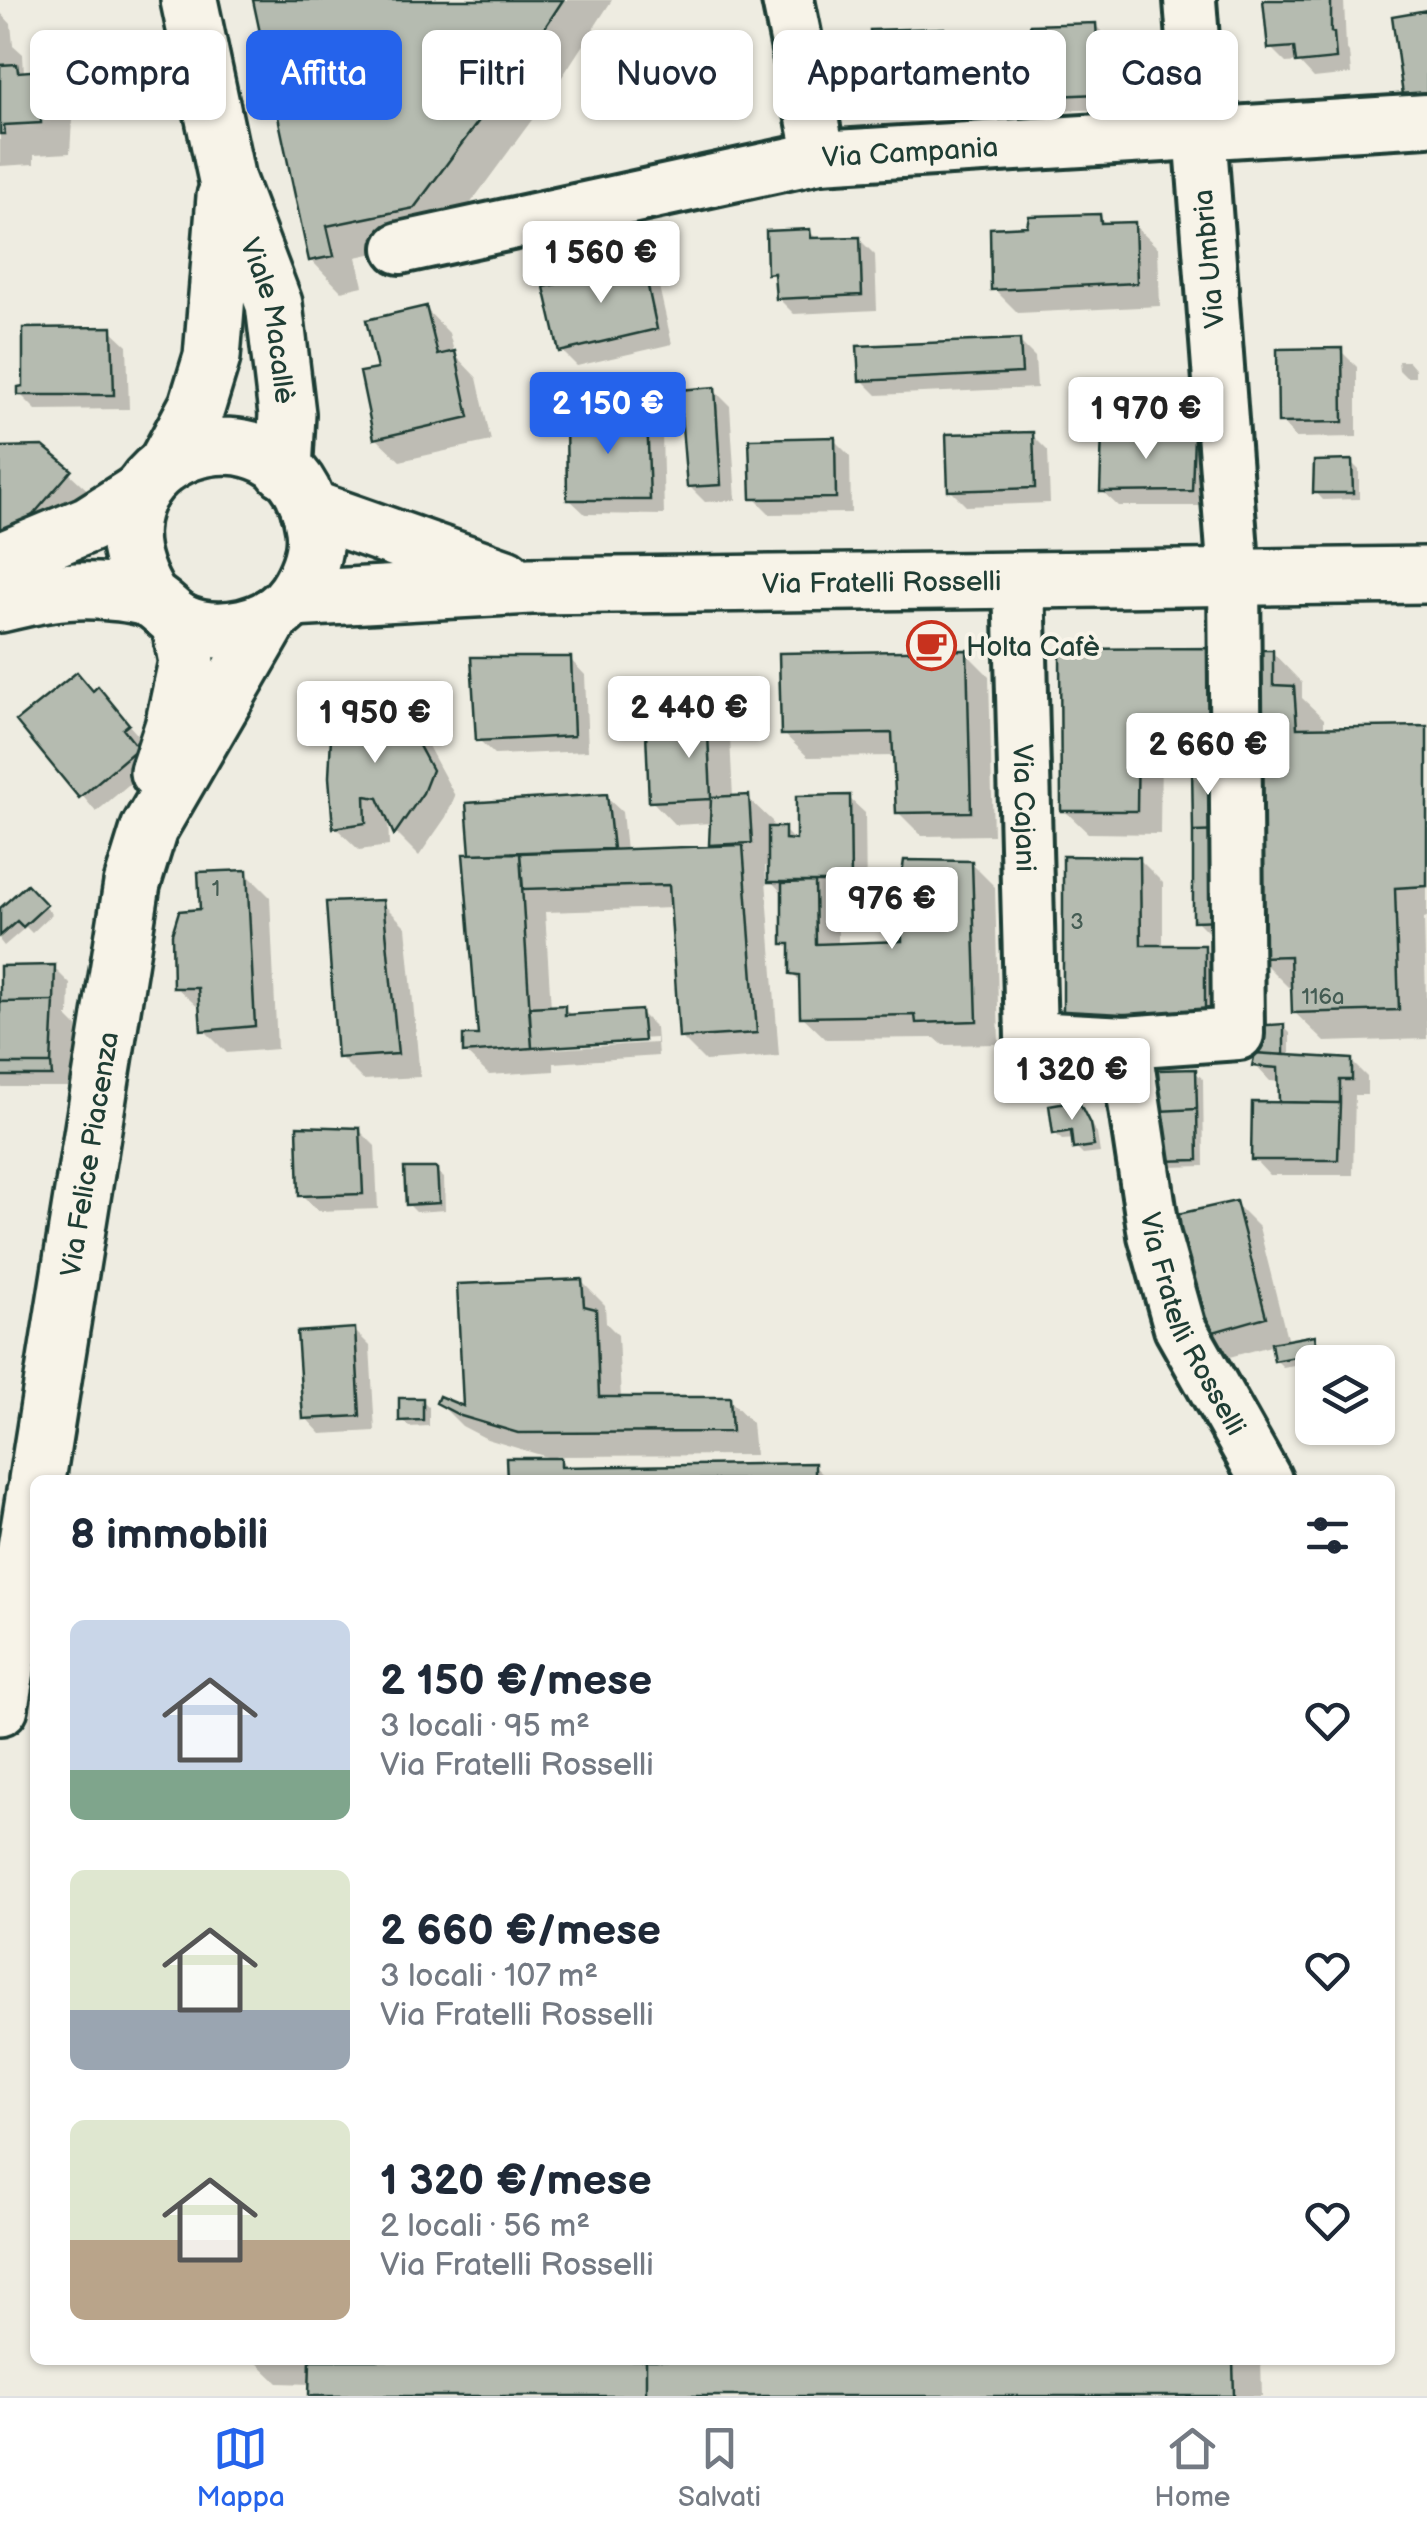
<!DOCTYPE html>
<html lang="it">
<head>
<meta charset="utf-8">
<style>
	body { margin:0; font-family:"Balsamiq Sans",sans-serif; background:#f6f6f7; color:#1f2937; height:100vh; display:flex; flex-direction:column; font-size:38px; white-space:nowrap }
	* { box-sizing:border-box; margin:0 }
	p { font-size:32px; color:#747a83 }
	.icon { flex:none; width:55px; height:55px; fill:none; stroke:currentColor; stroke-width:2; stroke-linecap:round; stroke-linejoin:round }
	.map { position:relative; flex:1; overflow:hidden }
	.side { position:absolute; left:30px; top:1475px; width:1365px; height:890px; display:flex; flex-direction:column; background:#fff; border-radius:15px; box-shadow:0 2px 8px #0004 }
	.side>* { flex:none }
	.top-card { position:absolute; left:30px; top:30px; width:1368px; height:90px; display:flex; gap:20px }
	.fabs { position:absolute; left:1295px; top:1345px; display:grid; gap:20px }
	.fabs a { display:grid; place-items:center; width:100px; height:100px; border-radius:15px; background:#fff; box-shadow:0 2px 8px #0004; font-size:50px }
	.price { position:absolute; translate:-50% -85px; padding:0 22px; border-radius:10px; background:#fff; color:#222; font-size:32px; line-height:65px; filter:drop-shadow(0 2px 5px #0008) }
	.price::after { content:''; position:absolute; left:50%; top:60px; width:30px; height:22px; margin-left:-15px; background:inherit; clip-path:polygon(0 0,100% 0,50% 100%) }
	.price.active { background:#2563eb; color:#fff }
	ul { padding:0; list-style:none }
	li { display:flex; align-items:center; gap:30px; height:250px; padding:0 40px }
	li span { display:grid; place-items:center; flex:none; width:280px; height:200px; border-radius:15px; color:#555 }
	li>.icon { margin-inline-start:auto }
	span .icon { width:120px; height:120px; fill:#fffc; stroke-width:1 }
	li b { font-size:42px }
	h2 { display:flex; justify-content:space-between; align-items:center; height:120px; padding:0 40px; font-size:42px }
	.chip { padding:0 35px; border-radius:15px; background:#fff; box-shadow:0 2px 8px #0004; font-size:35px; line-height:90px }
	.chip.active { background:#2563eb; color:#fff }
	.dock { display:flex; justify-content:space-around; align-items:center; height:140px; border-top:2px solid #e0e1e3; background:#fff; font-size:28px; color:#747a83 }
	.dock a { display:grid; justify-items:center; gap:5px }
	.dock .active { color:#2563eb }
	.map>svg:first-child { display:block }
	.shadow { fill:#0003; fill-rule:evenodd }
	.building { fill:#b5bbb0; stroke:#1f3d34; stroke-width:2.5 }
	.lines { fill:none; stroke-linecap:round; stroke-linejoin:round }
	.street-casing { stroke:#1f3d34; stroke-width:58 }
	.secondary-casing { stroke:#1f3d34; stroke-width:62 }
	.street { stroke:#f7f3e8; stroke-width:50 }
	.secondary { stroke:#f7f3e8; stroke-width:55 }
	.labels { text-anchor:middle; stroke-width:8; stroke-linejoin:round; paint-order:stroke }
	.number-label { font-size:22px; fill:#445c53 }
	.street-label { font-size:28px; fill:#1f3d34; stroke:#f7f3e8 }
	.poi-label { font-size:28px; fill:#1f3d34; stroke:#f7f3e8; text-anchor:start }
</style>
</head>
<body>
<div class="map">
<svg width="1427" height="2396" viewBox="0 0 1427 2396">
	<rect width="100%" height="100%" fill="#eeece1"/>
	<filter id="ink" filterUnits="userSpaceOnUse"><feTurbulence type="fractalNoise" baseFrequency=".01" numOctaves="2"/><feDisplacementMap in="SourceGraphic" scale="20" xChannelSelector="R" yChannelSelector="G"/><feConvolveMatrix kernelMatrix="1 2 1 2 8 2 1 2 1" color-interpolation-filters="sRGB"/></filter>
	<g filter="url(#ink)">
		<!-- shadow -->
		<path class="shadow" d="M256 0H612L551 94 445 238 356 257 363 286 341 291 311 260Z
			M1266 0H1344L1346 48 1349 52 1351 74 1314 78 1299 62 1286 63 1270 47Z
			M0 12 11 24 13 45 23 54 24 74 42 73 73 103 70 153 34 155V164L0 166Z
			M1095 25 1111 41V54L1116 58 1117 93 1112 94 1113 109 1050 111 1034 96Z
			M943 31 959 46 961 91H955L956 114 897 116 881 100 880 84 874 78Z
			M1099 216 1107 225H1134L1158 248 1160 306 1018 313 994 289 1029 229Z
			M809 231 818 240 859 239 875 255 877 310 794 314 778 298 777 279 770 273Z
			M620 265 624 270 642 266 658 282 672 344 577 366 561 350Z
			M426 309 449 333 455 355 477 378 491 441 400 461 376 438 380 371Z
			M111 330 127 345 129 409 36 410 20 394Z
			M1019 341 1035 357 1037 388 877 395 861 379Z
			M1341 351 1357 367V437L1296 438 1281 422Z
			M1398 361H1408L1415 369V377H1406L1399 370Z
			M714 390 730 406 736 500 705 502 689 486Z
			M646 416 662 432 664 515 585 514 569 499Z
			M1032 435 1048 451 1050 503 966 506 950 490Z
			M1193 438 1209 454 1207 506H1118L1102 491Z
			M834 440 850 456 851 513 770 514 754 498Z
			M42 448 94 496 43 554 0 450Z
			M1351 462 1359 470V499L1323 500 1316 492Z
			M1063 651H1219L1243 750 1161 752 1160 834 1088 833 1064 810Z
			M1272 652 1302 683V698L1324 719V730L1427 728V917L1424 918 1427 1039 1325 1042 1294 1012 1293 986 1288 987 1257 956Z
			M966 653 989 676 993 835 922 836 898 812 896 756 808 757 784 734Z
			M570 659 585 675 588 751 495 755 479 740Z
			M676 687 685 695H705L729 718 733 798H748L772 821 773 830H784L799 845 849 798 865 813 866 897H826L838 909V946L904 944 971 863 995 887 999 1044 943 1045 935 1038 826 1039 802 1016V983L792 973 793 950 785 942 784 895 771 881V866H765L779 1056 705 1061 681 1037 673 908 545 912 551 1008H564L573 1017 640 1012 656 1028 658 1056 554 1063V1071L489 1075 465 1052 481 1037 473 853 606 797 622 812 626 851 712 849V823L675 825 652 801ZM656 1038V1043L553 1049V1044Z
			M98 690 143 741 137 746 152 765 96 812 20 721Z
			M395 705 419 729 455 796 446 817 419 856 396 833 388 814 389 846 359 850 335 827 364 716Z
			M1194 766 1240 935H1211L1196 920Z
			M1139 859 1163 883V948H1204L1227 972 1228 1042 1127 1051Z
			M246 873 270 897 277 1049 227 1053 204 1030 202 1011 176 987 202 912Z
			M27 888 52 914 32 933 26 927 4 946 0 941V912Z
			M382 903 406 927 420 1077 363 1080 340 1057Z
			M54 968 70 984 69 1016H66L77 1027 74 1087H0V969Z
			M1283 1026 1290 1033V1058L1351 1061 1367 1077V1095H1355L1353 1175H1269L1254 1159 1282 1104 1281 1082 1270 1081 1255 1065Z
			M1195 1072 1203 1079 1204 1166 1170 1167 1162 1160Z
			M1077 1102 1097 1134 1100 1153 1083 1155 1076 1148 1075 1139 1062 1140 1055 1133Z
			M359 1130 375 1146 378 1209 318 1211 302 1195Z
			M436 1171 444 1178 445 1210 416 1212 408 1204Z
			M1236 1204 1259 1227 1288 1342 1315 1338 1322 1345 1323 1360 1283 1367 1276 1360 1274 1345 1222 1359 1199 1336Z
			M581 1281 605 1305 606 1323 618 1335 621 1399H729L752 1423 755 1455 556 1456 569 1469 814 1466 829 1480H509L554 1459 487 1439 462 1426 439 1403 466 1409Z
			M354 1330 370 1346 375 1431 321 1434 306 1418Z
			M422 1400 429 1407V1426L409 1427 402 1420Z
			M254 2360H1261L1262 2396H312V2384L278 2383Z"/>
		<!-- building -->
		<path class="building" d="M253 0H563L521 64 414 208 327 226 334 256 309 261Z
			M1263 0H1331V32L1334 33 1336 59 1296 63 1294 47 1268 49Z
			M1427 10V92L1403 95 1392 16Z
			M1096 23 1097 40H1101L1102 78 1097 79 1098 94 1032 97 1030 25Z
			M944 28 946 76H941L942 99 878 101 877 79H871L870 30Z
			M17 64 18 72 43 70 45 98 40 99 41 123 4 125 5 134H0V65Z
			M1100 214 1101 223 1135 222 1137 283 991 290 990 228 1027 226 1029 216Z
			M810 229 811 238 860 237 862 295 776 299 774 273 767 274 766 231Z
			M620 262 622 268 643 263 657 329 559 352 544 287 569 281 567 275Z
			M426 306 438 355 455 351 469 417 374 439 360 372 377 369 366 320Z
			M112 327 114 395H18V387L23 386V328Z
			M1020 339 1022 373 859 381 857 346Z
			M1342 348 1343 422 1278 423 1277 349Z
			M715 387 721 485 687 487 679 390Z
			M566 414H647L650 500H567Z
			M1102 431 1194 436 1192 491 1100 492Z
			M1033 432 1035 488 948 491 946 434Z
			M835 437 836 498 751 499 749 439Z
			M43 446 72 470 19 531 0 537V447Z
			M1352 460 1353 493H1313L1314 461Z
			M1220 648 1221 727 1138 729 1137 811H1061L1060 649Z
			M967 650 971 812 896 813 892 733 781 735 779 653Z
			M1256 650H1273V685L1294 686 1297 728 1427 726V886L1395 888 1399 1010 1292 1013 1290 956 1255 957Z
			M471 657H571L574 736 476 741Z
			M77 672 93 691 98 686 129 724 123 729 138 748 79 798 16 721Z
			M677 684 678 693 706 692 711 797 749 795 752 843 709 845 711 799 649 802 644 686Z
			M370 701 396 703 432 770 423 793 394 835 378 798 365 796 366 823 333 828 329 777 332 717 362 714Z
			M1192 763 1224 764 1225 831 1193 832Z
			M607 794 613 849 470 854 466 803Z
			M850 795 851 882H768V827H785V839L796 840V796Z
			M1225 831 1226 920 1193 921V832Z
			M743 845 757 1033 679 1038 669 885 523 889 520 853Z
			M520 853 532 1048 463 1053V1035H478L463 854Z
			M1063 856 1140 857 1141 945H1205V1019L1063 1018Z
			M904 860 972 861 977 1021 916 1023 915 1015 800 1017 799 975 790 974V944H782V883L815 882 816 944 902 941 901 881Z
			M247 870 255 1026 201 1031 198 988H173L172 934 179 911 200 909 198 872Z
			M27 884 47 905 23 927 17 921 0 936V908Z
			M383 900 398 1054 337 1058 326 902Z
			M55 965 54 1001 0 1002V966Z
			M54 1001 51 1064H0V1002Z
			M565 1005V1015L641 1010 644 1041 532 1048 529 1007Z
			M1284 1024V1055L1255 1053 1254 1026Z
			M1255 1053 1352 1059V1080H1340V1103L1279 1102 1278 1068 1252 1066Z
			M0 1064H51L52 1076H0Z
			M1196 1069 1197 1109 1159 1111 1158 1070Z
			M1078 1100 1090 1124 1094 1146 1073 1149 1071 1131 1053 1134 1049 1105Z
			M1252 1102 1340 1103 1338 1160H1251Z
			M1197 1109 1198 1160 1160 1161 1159 1111Z
			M297 1126 360 1128 363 1194 299 1196Z
			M404 1168H437L439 1203 406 1205Z
			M1236 1201 1266 1317 1196 1337 1169 1216Z
			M582 1279 584 1306 596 1309 599 1397H730L732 1432 518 1433 461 1416 436 1403 439 1396 463 1406 457 1284Z
			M355 1328 360 1416 303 1419 297 1332Z
			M1315 1335 1317 1353 1274 1361 1271 1343Z
			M399 1398H423V1420L399 1421Z
			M506 1458H561V1467L815 1463V1480H507Z
			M310 2360H646V2396H309Z
			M646 2360H1233L1234 2396H646Z"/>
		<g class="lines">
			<defs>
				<g id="street">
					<path d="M788 0 820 157"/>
					<path id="s1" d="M400 248 820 157 1427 120"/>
					<path id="s2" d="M1019 580 1031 1037 1125 1042 1238 1034 1234 577 1190 0"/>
					<path id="s3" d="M1125 1042 1154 1235 1180 1328 1266 1480"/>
				</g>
				<g id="secondary">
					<path id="s4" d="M189 0 227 180 274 304 287 414 284 470"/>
					<path d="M167 462 197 406 212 357 225 197"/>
					<path d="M309 508 505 577"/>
					<path d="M0 561 89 524 141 491"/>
					<path id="s5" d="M292 599 531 586 1427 575"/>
					<path d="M0 604C32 596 64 589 97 591 113 592 135 594 150 599 161 604 169 616 180 622 218 639 272 629 296 593 308 574 317 552 314 529 293 379 58 451 151 600"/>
					<path d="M158 772 173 727 187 662 179 621"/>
					<path id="s6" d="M37 1480 132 884 149 829 273 615"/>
					<path d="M0 1707 35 1492"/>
				</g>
			</defs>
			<!-- street casing -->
			<use href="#street" class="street-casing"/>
			<!-- secondary casing -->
			<use href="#secondary" class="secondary-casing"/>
			<!-- street -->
			<use href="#street" class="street"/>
			<!-- secondary -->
			<use href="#secondary" class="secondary"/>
		</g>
	</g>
	<!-- icons -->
	<defs>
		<symbol id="cafe-ring" viewBox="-11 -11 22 22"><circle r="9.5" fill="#f7f3e8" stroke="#c8321e" stroke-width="1.5"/><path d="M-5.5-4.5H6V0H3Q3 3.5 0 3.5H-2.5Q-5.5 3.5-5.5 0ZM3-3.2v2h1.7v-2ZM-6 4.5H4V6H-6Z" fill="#c8321e"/></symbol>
	</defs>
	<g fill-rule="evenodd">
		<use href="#cafe-ring" x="904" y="618" width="55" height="55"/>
	</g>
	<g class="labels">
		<!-- number labels -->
		<g class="number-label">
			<text x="216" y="896">1</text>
			<text x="1077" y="929">3</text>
			<text x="1323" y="1004">116a</text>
		</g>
		<!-- street labels -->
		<g class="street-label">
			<text dy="10" stroke="none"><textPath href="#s1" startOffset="520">Via Campania</textPath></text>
			<text transform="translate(1208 259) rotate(-95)" y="10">Via Umbria</text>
			<text dy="10" stroke="none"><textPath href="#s4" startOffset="332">Viale Macallè</textPath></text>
			<text dy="10" stroke="none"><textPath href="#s5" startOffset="590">Via Fratelli Rosselli</textPath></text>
			<text dy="10" stroke="none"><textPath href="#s2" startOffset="228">Via Cajani</textPath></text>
			<text dy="10" stroke="none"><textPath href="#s6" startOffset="330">Via Felice Piacenza</textPath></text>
			<text dy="10" stroke="none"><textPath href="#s3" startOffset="292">Via Fratelli Rosselli</textPath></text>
		</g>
		<!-- poi labels -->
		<g class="poi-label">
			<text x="966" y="656">Holta Cafè</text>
		</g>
	</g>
</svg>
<div class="fabs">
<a><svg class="icon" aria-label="layers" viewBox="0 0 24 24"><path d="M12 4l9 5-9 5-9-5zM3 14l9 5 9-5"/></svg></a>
</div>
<b class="price" style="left:601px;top:306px">1 560 €</b>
<b class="price active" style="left:608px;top:457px">2 150 €</b>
<b class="price" style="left:1146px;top:462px">1 970 €</b>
<b class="price" style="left:689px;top:761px">2 440 €</b>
<b class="price" style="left:375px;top:766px">1 950 €</b>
<b class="price" style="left:1208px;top:798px">2 660 €</b>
<b class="price" style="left:892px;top:952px">976 €</b>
<b class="price" style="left:1072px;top:1123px">1 320 €</b>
<div class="top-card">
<a class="chip">Compra</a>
<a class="chip active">Affitta</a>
<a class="chip">Filtri</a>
<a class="chip">Nuovo</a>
<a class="chip">Appartamento</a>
<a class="chip">Casa</a>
</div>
<section class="side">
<h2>8 immobili<svg class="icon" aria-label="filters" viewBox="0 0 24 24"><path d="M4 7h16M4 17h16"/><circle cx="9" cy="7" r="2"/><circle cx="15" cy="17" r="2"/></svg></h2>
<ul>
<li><span style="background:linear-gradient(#c9d6e8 75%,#7fa58c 0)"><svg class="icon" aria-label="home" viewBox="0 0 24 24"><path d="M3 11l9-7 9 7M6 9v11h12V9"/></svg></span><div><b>2 150 €/mese</b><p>3 locali · 95 m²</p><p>Via Fratelli Rosselli</p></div><svg class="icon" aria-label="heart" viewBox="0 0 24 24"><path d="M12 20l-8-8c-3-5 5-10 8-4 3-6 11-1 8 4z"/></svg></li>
<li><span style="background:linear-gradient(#dfe7d0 70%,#9aa5b1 0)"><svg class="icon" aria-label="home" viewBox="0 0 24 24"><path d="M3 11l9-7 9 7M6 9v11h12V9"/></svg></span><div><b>2 660 €/mese</b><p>3 locali · 107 m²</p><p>Via Fratelli Rosselli</p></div><svg class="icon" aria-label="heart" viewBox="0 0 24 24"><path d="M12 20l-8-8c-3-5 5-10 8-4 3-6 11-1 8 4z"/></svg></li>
<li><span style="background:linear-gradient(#dfe7d0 60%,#b9a48a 0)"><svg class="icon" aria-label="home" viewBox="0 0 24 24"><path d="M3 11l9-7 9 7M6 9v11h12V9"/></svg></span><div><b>1 320 €/mese</b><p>2 locali · 56 m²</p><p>Via Fratelli Rosselli</p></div><svg class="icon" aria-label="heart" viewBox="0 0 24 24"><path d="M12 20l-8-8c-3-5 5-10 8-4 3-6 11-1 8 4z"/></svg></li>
</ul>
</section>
</div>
<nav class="dock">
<a class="active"><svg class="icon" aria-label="map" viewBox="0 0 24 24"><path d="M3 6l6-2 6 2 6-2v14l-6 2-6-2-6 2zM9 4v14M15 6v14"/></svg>Mappa</a>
<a><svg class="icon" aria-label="saved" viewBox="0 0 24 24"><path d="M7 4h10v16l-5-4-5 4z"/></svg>Salvati</a>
<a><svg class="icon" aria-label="home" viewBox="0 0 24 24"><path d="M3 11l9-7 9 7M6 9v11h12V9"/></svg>Home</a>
</nav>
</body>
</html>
